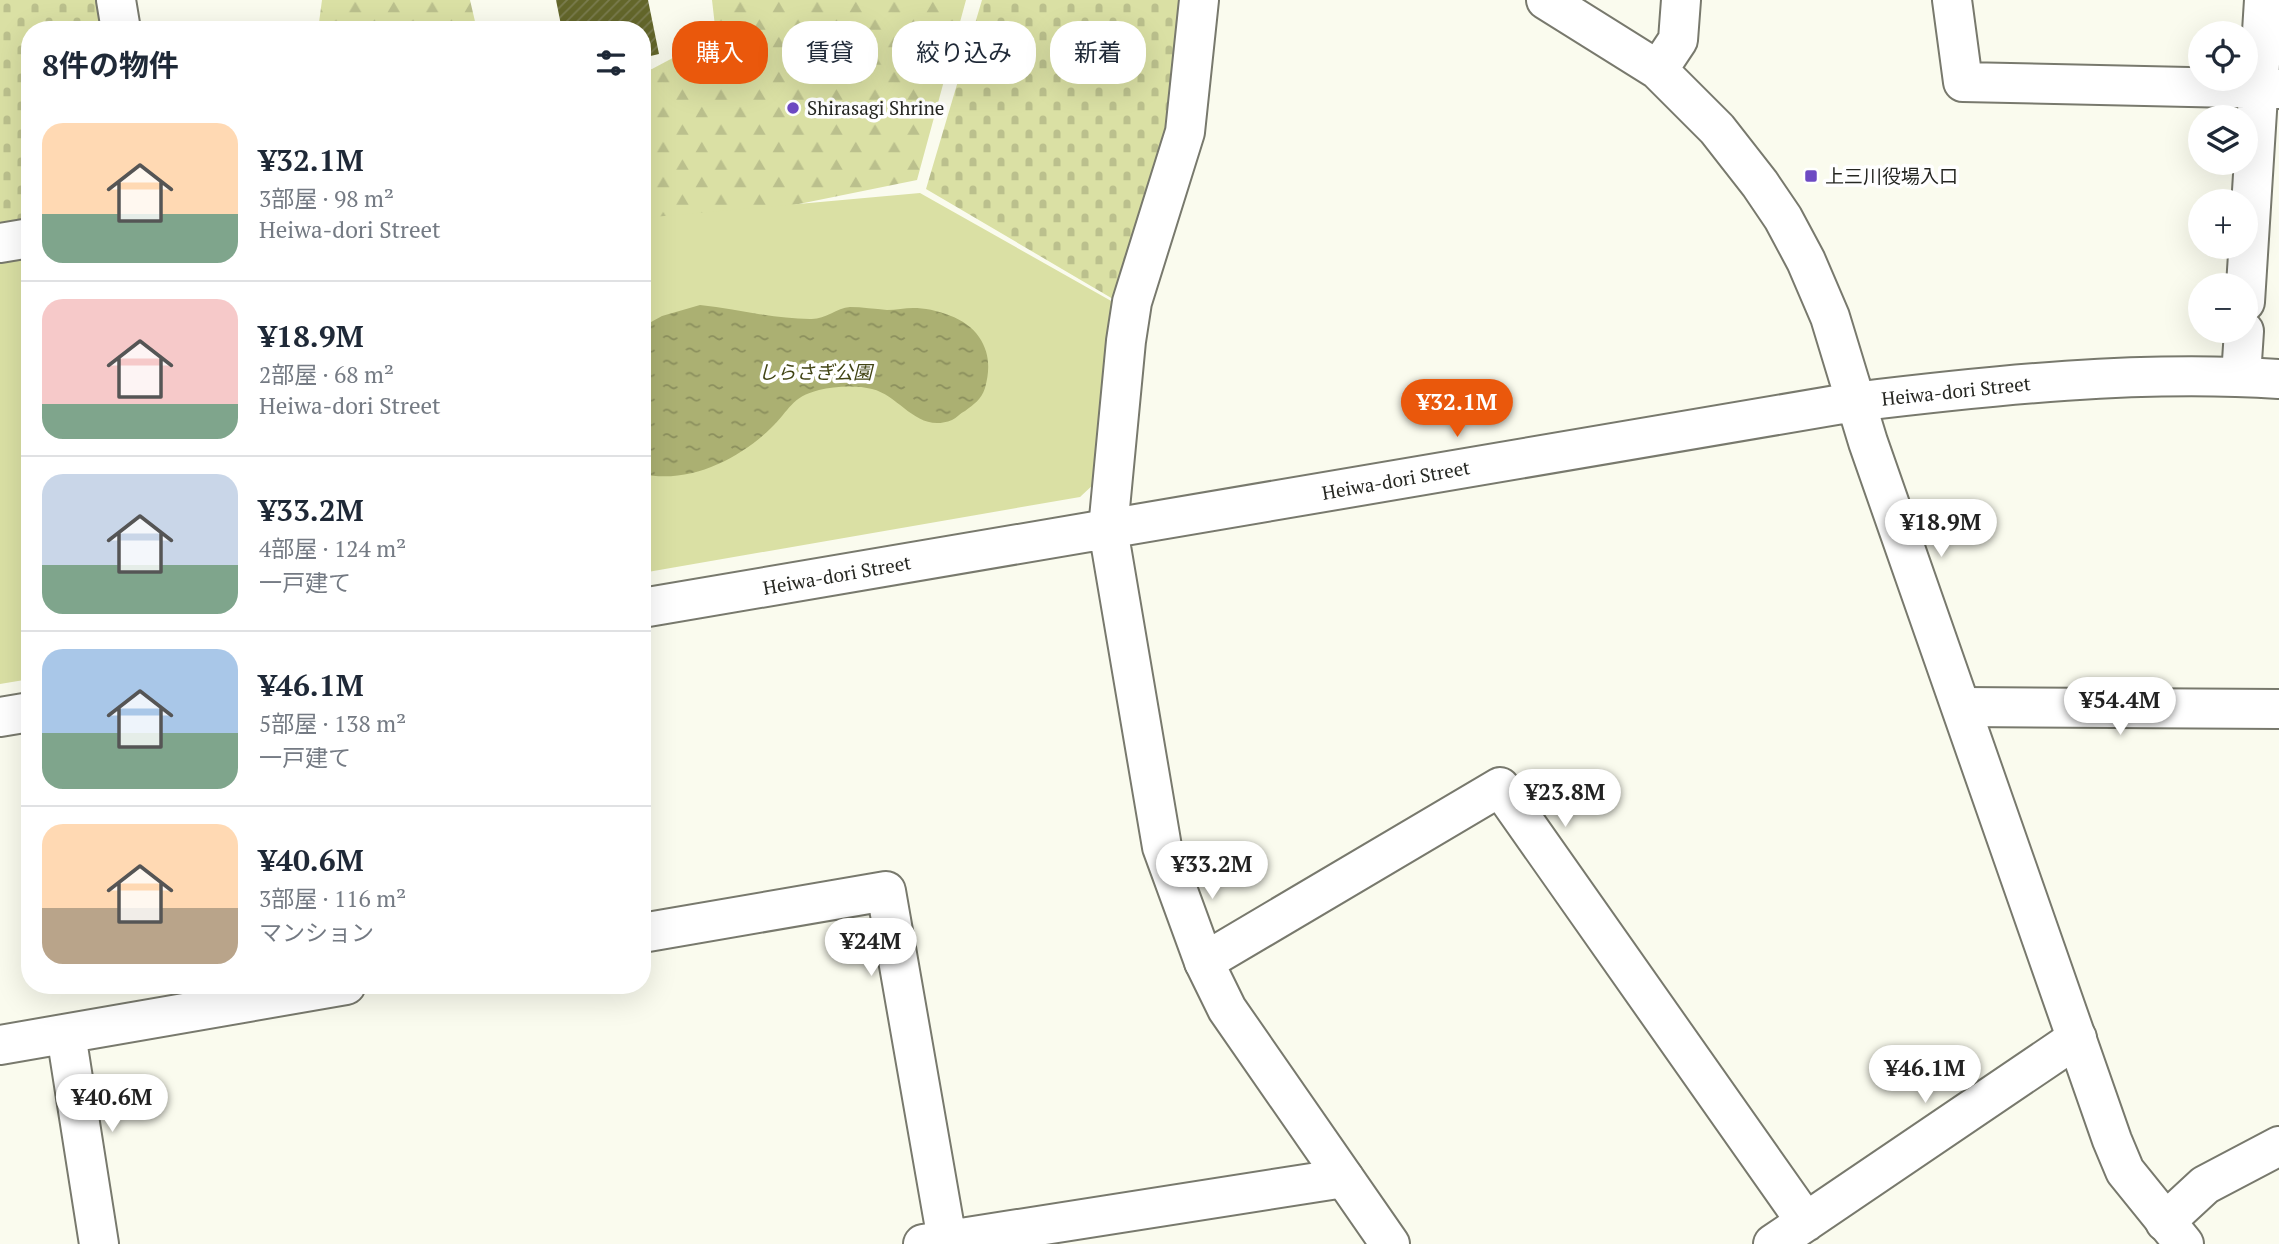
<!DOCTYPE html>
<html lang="ja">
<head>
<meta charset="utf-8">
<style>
	body { margin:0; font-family:"PT Serif","Noto Sans JP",serif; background:#f6f6f7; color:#1f2937; height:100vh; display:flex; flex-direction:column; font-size:26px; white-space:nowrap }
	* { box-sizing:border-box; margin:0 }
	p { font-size:23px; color:#747a83 }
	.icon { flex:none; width:38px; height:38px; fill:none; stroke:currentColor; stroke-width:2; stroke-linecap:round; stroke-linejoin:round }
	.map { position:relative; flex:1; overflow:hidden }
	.sheet { position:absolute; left:21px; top:21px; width:630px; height:973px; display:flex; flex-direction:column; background:#fff; border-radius:28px; box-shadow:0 7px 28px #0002 }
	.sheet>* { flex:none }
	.banner { position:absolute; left:672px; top:21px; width:665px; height:63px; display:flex; gap:14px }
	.fabs { position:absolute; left:2188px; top:21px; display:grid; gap:14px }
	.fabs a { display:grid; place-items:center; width:70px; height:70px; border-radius:50%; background:#fff; box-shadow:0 7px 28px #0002; font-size:35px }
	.price { position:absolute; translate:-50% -60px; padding:0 16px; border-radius:24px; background:#fff; color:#222; font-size:23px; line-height:46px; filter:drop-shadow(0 2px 4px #0008) }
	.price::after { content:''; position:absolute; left:50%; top:42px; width:21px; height:16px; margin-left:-10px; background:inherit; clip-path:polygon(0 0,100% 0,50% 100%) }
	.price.active { background:#ea580c; color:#fff }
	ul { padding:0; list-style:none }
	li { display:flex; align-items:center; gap:21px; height:175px; padding:0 21px }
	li+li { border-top:2px solid #e0e1e3 }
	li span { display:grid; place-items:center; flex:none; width:196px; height:140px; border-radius:21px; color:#555 }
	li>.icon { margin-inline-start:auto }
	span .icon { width:84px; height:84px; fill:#fffc; stroke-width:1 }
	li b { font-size:30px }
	h2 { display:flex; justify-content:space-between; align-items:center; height:84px; padding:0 21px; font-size:30px }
	.tag { padding:0 24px; border-radius:28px; background:#fff; box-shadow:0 7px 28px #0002; font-size:24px; line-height:63px }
	.tag.active { background:#ea580c; color:#fff }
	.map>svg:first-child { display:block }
	.forest { fill:url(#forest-firs) }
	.cemetery { fill:url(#cemetery-stones) }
	.green { fill:#dae0a4 }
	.water { fill:url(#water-ripples) }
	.building { fill:url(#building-hatch) }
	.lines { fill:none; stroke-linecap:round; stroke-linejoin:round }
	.minor-casing { stroke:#78796d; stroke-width:42 }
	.tertiary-casing { stroke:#78796d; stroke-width:42 }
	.minor { stroke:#fff; stroke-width:38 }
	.tertiary { stroke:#fff; stroke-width:38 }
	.poi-dot { fill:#6d4ac3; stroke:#fff; stroke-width:2.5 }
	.labels { text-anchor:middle; stroke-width:7; stroke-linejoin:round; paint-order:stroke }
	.poi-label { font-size:19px; fill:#262722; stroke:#fff; text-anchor:start }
	.park-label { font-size:19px; font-style:italic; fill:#414414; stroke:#fff }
	.street-label { font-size:19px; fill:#262722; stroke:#fff }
</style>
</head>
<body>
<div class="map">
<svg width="2279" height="1244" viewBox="0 0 2279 1244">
	<defs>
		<pattern id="forest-firs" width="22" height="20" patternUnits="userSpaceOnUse" patternTransform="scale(1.75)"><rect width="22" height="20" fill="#dae0a4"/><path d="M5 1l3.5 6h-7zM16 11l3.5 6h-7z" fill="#bbc08d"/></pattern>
		<pattern id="cemetery-stones" width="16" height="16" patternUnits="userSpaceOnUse" patternTransform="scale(1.75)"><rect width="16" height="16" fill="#dae0a4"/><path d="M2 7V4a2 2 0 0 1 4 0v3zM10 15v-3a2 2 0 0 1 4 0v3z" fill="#bbc08d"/></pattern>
		<pattern id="water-ripples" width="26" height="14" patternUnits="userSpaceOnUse" patternTransform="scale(1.75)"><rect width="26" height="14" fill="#abb072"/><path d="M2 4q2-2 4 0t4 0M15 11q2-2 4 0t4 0" fill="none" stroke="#8b8f5d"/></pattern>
		<pattern id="building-hatch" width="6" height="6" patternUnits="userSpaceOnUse" patternTransform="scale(1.75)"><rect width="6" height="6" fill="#63662a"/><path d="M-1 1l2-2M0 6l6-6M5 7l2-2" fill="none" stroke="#7a7c4f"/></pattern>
	</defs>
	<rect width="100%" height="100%" fill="#fafbee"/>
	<!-- forest -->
	<path class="forest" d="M322 0H470L477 30H318Z
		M712 0H966L917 180 750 214 642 229V71L652 69 716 35Z"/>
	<!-- cemetery -->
	<path class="cemetery" d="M0 0H99L104 30H30V220L0 224Z
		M982 0H1180L1167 130 1113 299 926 189Z"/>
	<!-- green -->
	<path class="green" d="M920 193 1113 302 1095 483 1080 497 642 573V218Z
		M30 256V679L0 684V261Z"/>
	<!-- water -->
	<path class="water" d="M700 305C737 309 773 319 810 319 825 320 836 308 850 307 862 307 875 309 887 310 896 310 905 308 913 308 935 308 967 318 979 337 990 353 990 370 985 388 981 400 974 404 965 411 960 413 957 418 952 420 917 434 901 396 872 389 857 385 835 386 819 390 791 397 790 410 771 428 738 460 689 484 642 474V327L662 316Z"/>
	<!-- building -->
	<path class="building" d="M556 0H648L659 54 642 58V30H562Z"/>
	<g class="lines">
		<defs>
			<path id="minor" d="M116 0 121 30
				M1952 0 1963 82 2279 89
				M0 243 30 238
				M2245 302 2264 0
				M2241 376 2244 331
				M1108 529 1126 341 1132 302 1185 132 1199 0
				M1962 707 2279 709
				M642 933 886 891 947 1240
				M1204 962 1500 787 1806 1222
				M66 1034 99 1244
				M0 1045 346 985
				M2165 1222 2205 1185 2279 1146
				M923 1244 1344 1178
				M1773 1244 2077 1038"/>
			<path id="tertiary" d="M1546 0 1658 70 1717 129 1760 184 1783 218 1806 261 1830 317 1868 442 2112 1140 2125 1171 2184 1244
				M1658 70 1678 40 1681 0
				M1108 529 1162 847 1204 962 1227 1009 1390 1244
				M642 608 1854 402C1995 385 2138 370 2279 379
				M0 717 30 712"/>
		</defs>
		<!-- minor casing -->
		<use href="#minor" class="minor-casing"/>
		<!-- tertiary casing -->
		<use href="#tertiary" class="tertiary-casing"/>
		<!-- minor -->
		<use href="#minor" class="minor"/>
		<!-- tertiary -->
		<use href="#tertiary" class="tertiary"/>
	</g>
	<!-- markers -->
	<g class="poi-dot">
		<circle cx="793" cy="108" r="7"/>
		<rect x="1804" y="169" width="14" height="14" rx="3.5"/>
	</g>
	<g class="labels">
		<!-- poi labels -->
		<g class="poi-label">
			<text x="807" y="115">Shirasagi Shrine</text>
			<text x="1825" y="183">上三川役場入口</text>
		</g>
		<!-- park labels -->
		<g class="park-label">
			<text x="815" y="379">しらさぎ公園</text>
		</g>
		<!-- street labels -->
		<g class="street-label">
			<text transform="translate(1956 391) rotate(-6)" y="7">Heiwa-dori Street</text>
			<text transform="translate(1396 480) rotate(-10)" y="7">Heiwa-dori Street</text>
			<text transform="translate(837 575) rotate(-10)" y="7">Heiwa-dori Street</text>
		</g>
	</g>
</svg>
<div class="fabs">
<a><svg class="icon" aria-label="locate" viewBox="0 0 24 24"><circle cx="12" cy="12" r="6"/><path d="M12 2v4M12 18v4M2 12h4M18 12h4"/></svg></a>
<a><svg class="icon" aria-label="layers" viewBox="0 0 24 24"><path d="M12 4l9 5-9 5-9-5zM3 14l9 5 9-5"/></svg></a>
<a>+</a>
<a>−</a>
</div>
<b class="price active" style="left:1457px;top:439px">¥32.1M</b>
<b class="price" style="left:1941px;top:559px">¥18.9M</b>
<b class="price" style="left:2120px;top:737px">¥54.4M</b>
<b class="price" style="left:1565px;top:829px">¥23.8M</b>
<b class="price" style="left:1212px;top:901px">¥33.2M</b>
<b class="price" style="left:871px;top:978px">¥24M</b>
<b class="price" style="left:1925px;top:1105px">¥46.1M</b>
<b class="price" style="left:112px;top:1134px">¥40.6M</b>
<div class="banner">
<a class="tag active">購入</a>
<a class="tag">賃貸</a>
<a class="tag">絞り込み</a>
<a class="tag">新着</a>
</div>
<section class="sheet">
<h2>8件の物件<svg class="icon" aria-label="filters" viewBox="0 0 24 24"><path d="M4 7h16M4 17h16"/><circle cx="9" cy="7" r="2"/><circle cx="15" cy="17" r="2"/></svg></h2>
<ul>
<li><span style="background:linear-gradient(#ffd9b3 65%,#7fa58c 0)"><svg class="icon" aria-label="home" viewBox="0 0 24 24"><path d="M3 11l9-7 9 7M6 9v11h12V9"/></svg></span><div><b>¥32.1M</b><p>3部屋 · 98 m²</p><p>Heiwa-dori Street</p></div></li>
<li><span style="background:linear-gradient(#f6c9c9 75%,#7fa58c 0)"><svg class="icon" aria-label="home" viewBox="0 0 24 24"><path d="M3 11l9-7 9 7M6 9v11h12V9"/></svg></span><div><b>¥18.9M</b><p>2部屋 · 68 m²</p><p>Heiwa-dori Street</p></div></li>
<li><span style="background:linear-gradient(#c9d6e8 65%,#7fa58c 0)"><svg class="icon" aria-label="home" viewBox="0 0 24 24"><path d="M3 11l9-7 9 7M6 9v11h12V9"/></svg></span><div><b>¥33.2M</b><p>4部屋 · 124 m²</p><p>一戸建て</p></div></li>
<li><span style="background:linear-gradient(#a9c7e8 60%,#7fa58c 0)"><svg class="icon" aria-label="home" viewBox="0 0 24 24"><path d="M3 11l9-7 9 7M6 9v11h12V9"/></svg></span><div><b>¥46.1M</b><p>5部屋 · 138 m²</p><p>一戸建て</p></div></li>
<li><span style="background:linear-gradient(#ffd9b3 60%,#b9a48a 0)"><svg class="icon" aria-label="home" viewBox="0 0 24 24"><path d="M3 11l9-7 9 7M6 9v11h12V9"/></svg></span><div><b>¥40.6M</b><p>3部屋 · 116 m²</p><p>マンション</p></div></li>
</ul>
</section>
</div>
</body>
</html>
